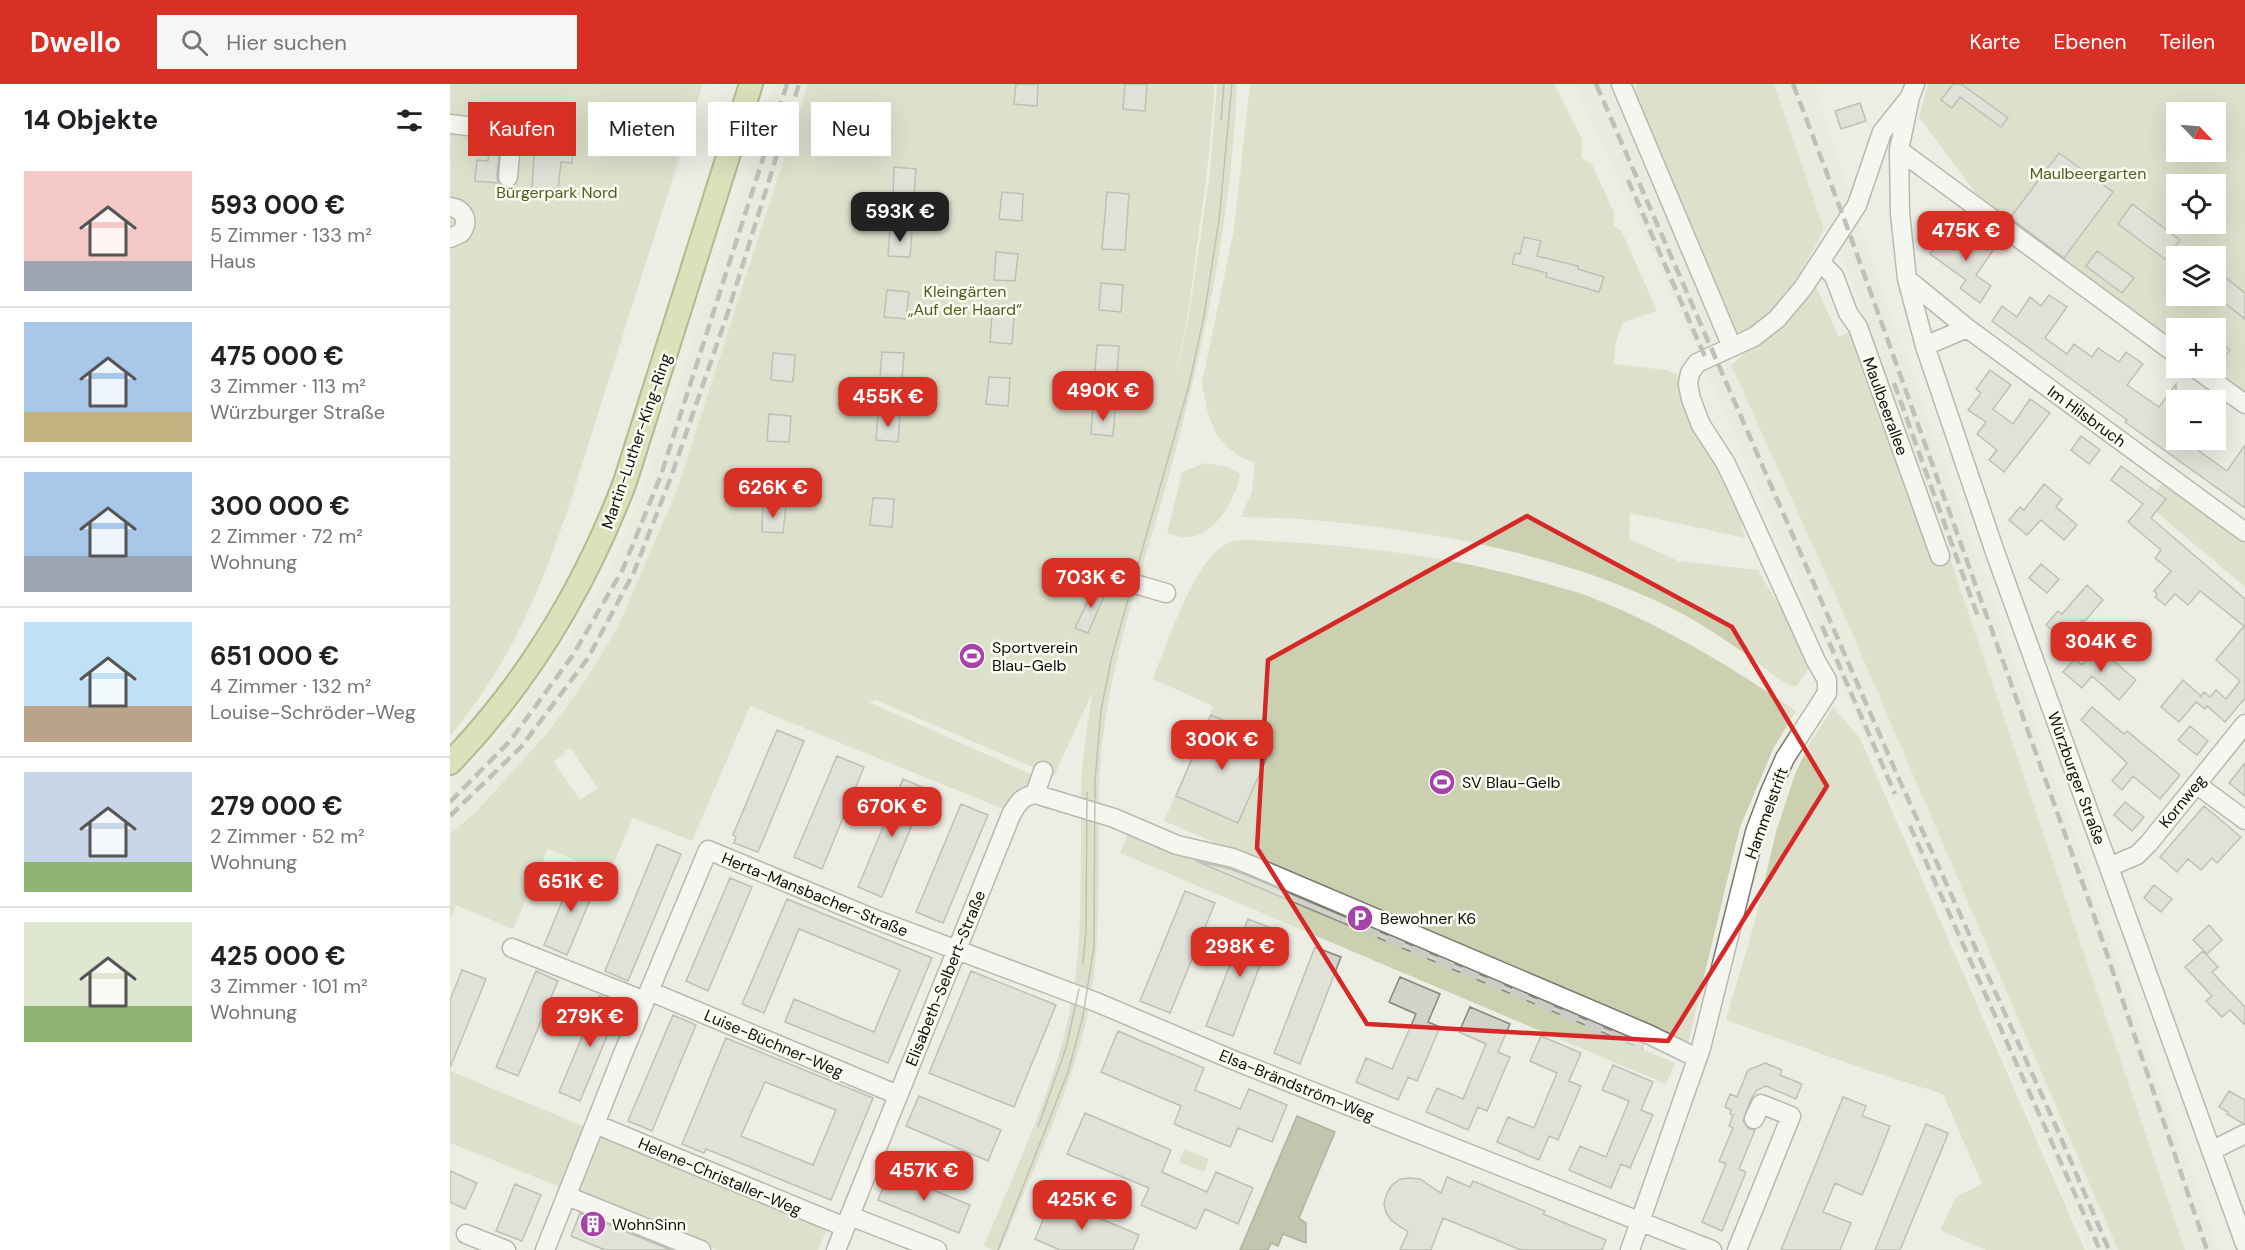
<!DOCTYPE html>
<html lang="de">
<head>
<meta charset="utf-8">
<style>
	body { margin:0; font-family:"DM Sans",sans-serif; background:#f6f6f6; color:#202124; height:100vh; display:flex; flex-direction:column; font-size:22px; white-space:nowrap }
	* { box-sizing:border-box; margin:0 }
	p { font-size:20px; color:#757577 }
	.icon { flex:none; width:33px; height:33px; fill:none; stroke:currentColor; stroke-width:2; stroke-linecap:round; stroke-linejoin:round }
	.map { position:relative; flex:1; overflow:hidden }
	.drawer { display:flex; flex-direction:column; background:#fff; width:450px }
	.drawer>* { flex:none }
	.guide { position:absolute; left:18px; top:18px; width:570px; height:54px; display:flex; gap:12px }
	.needle { width:39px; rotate:115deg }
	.tools { position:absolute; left:1716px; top:18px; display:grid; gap:12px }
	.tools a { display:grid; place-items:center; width:60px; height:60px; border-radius:0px; background:#fff; box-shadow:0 6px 24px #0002; font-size:30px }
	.price { position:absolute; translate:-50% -51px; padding:0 14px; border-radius:12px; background:#d93025; color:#fff; font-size:20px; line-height:39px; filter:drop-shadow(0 2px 3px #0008) }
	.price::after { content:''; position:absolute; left:50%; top:36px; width:18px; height:14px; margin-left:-9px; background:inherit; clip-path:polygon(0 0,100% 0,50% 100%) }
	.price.selected { background:#222; color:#fff }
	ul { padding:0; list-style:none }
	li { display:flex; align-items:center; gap:18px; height:150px; padding:0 24px }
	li+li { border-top:2px solid #e0e0e0 }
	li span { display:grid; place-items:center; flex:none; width:168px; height:120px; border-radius:0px; color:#555 }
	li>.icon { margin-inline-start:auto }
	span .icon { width:72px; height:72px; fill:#fffc; stroke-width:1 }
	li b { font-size:26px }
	h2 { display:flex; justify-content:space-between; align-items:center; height:72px; padding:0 24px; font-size:26px }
	.pill { padding:0 21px; border-radius:0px; background:#fff; box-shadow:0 6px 24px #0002; font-size:21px; line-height:54px }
	.pill.selected { background:#d93025; color:#fff }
	header { display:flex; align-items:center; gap:36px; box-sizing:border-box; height:84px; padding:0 30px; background:#d93025; color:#fff }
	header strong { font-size:28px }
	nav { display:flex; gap:33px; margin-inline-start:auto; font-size:21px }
	.search { width:420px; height:54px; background:#f6f6f6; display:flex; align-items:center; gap:15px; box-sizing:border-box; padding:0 21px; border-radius:0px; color:#757577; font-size:22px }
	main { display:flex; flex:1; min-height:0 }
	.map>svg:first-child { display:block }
	.built { fill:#e3e7d5 }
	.green { fill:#cad0b0; fill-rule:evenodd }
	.water { fill:#8d946f; stroke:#676c51; stroke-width:1.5 }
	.building { fill:#d1d3c9; stroke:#85877e; stroke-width:1.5; fill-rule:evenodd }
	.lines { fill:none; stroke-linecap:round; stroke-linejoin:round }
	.minor-tunnel { stroke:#cbccc3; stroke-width:18; stroke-dasharray:18 9; stroke-linecap:butt }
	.minor-casing { stroke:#77796f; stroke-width:21 }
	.major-casing { stroke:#6e782a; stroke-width:26 }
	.minor { stroke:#fff; stroke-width:18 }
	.major { stroke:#c7d089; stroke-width:22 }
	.tram { stroke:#878881; stroke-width:1.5 }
	.rail { stroke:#878881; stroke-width:4.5; stroke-dasharray:12 6; stroke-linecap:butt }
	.marked { fill:none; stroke:#d62828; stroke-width:4.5; stroke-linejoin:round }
	.labels { text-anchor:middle; stroke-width:5; stroke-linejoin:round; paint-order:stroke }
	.park-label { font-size:16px; fill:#535b1f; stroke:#fafcf1 }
	.street-label { font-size:16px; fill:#0e0e0b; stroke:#fafcf1 }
	.poi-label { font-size:16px; fill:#0e0e0b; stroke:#fafcf1; text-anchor:start }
</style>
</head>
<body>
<header>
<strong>Dwello</strong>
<div class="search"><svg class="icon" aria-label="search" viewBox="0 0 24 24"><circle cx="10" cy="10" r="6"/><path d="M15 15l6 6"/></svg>Hier suchen</div>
<nav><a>Karte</a><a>Ebenen</a><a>Teilen</a></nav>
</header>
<main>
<section class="drawer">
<h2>14 Objekte<svg class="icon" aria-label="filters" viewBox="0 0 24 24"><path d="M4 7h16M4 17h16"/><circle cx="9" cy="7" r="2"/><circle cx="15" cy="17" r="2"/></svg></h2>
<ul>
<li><span style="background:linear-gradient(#f6c9c9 75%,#9aa5b1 0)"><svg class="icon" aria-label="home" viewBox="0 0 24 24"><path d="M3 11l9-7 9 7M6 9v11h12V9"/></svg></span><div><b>593 000 €</b><p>5 Zimmer · 133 m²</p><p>Haus</p></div></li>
<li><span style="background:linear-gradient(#a9c7e8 75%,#c2b280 0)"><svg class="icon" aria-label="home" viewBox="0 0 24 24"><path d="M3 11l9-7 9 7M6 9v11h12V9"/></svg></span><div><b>475 000 €</b><p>3 Zimmer · 113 m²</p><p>Würzburger Straße</p></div></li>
<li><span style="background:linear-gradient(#a9c7e8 70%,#9aa5b1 0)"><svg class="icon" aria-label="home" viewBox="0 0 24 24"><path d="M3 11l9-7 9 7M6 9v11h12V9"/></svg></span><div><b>300 000 €</b><p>2 Zimmer · 72 m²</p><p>Wohnung</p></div></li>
<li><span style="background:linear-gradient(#bfe0f5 70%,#b9a48a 0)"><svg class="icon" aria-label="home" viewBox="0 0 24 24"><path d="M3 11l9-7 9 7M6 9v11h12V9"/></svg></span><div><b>651 000 €</b><p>4 Zimmer · 132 m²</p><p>Louise-Schröder-Weg</p></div></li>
<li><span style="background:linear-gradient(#c9d6e8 75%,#8fb573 0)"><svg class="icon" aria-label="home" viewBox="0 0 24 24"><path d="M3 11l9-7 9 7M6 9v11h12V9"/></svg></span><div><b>279 000 €</b><p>2 Zimmer · 52 m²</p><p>Wohnung</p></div></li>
<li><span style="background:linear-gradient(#dfe7d0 70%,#8fb573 0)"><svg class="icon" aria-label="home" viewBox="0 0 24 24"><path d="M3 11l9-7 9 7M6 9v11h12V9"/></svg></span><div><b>425 000 €</b><p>3 Zimmer · 101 m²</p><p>Wohnung</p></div></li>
</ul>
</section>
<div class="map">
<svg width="1795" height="1166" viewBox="0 0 1795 1166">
	<rect width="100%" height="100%" fill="#eceee4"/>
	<!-- built -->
	<path class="built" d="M324 0H358L227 406 167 545 133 600 98 648 26 728 0 750V702L57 641 101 583 158 490 193 410Z
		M1124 0H1166L1274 255 1281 281 1392 526 1668 1166H1638L1252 277Z
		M1324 0H1365L1414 155 1523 460 1768 1166H1735L1498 469 1392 171 1374 145Z"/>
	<!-- green -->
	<path class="green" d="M0 0H253C220 102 188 205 155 307 116 431 86 550 0 652Z
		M358 0H765L757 88 737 237 719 320 738 237 760 89 767 0H787C782 133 754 262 719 391 701 458 677 525 663 594 655 632 649 674 649 713 648 775 651 837 643 899 632 986 583 1085 550 1166H543L534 1162C569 1076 613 988 625 896 633 833 630 771 631 709 632 675 637 642 642 609L604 692 426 616 419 618 585 692 581 701C567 707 560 711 553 725L300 622 242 757 183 734 159 790 98 765 63 845 6 821 0 835V750L26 728 98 648 133 600 167 545 227 406ZM120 664 148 704 130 716 104 678Z
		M800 0H1104L1132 55 1131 74 1142 80 1164 129 1163 141 1172 148 1207 227 1173 238 1166 258 1164 280 1216 286 1231 292 1272 384 1289 430 1295 454 1180 429 1179 455 1228 477 1308 486 1363 578 1346 603 1336 600C1297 571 1259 542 1215 521 1108 470 989 448 872 437 845 434 818 434 791 433L802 407 805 378 792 374 777 363 765 348 757 326 752 299 784 145Z
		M1187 0H1324L1374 145C1360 173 1333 227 1305 243 1298 247 1287 247 1279 250L1182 20Z
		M1478 0H1795V315L1752 284H1766V244H1726V265L1539 127 1469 33ZM1726 28H1766V68H1726ZM1726 100H1766V140H1726ZM1726 172H1766V212H1726Z
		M1364 198 1389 253 1410 242 1498 469 1735 1166H1668L1392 526 1281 281 1319 248Z
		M756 379 779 383 790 390C787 412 768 446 745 452 735 455 726 452 717 449L732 388Z
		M1714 397 1795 457V503L1697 420Z
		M800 456C895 460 990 470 1083 496 1100 501 1118 505 1135 511 1211 540 1280 582 1346 627L1324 663 1290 743 1238 959 714 737 763 622 703 595C717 561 745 470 781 458 786 456 794 456 800 456Z
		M1383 623 1410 654 1635 1166H1536L1490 1146 1506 1113 1532 1100 1493 1010 1420 987 1276 936 1306 833 1326 748 1345 690 1360 659Z
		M679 748 1225 979 1216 1000 670 769Z
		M0 987 378 1143 368 1166H267L0 1059Z
		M734 1065 759 1075 754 1088 729 1078Z"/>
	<!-- water -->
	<path class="water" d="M847 1032 885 1048 849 1134 856 1139V1159L833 1150 828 1162 821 1159 818 1166H790Z"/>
	<!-- building -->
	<path class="building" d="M566 0H588L587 22 564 20Z
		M675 0H697L695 27 673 25Z
		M1503 0H1511L1558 34 1551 43 1510 13 1502 24 1491 16Z
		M1410 19 1416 37 1391 45 1385 27Z
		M40 56 50 57 47 92 48 99 25 97 27 76 38 77Z
		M85 59 106 61V65L123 67 122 79 111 78 108 106 82 104Z
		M1609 69 1663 108 1614 174 1560 134Z
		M444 83 466 85 464 112 443 111Z
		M552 108 573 110 572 137 549 135Z
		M657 108 679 110 675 166 652 165Z
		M1682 120 1730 156 1715 175 1668 140Z
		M440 144 462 146 460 173 438 172Z
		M1518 146 1544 165 1526 191 1541 202 1530 219 1510 204 1516 196 1480 170 1492 153 1506 163Z
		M1074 153 1091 157 1087 172 1128 182V185L1154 193 1149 208 1096 193 1097 189 1062 180 1065 169 1070 170Z
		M1647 167 1684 194 1672 209 1636 182Z
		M546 168 568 170 565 197 544 196Z
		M1766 186 1795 209V235L1766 212Z
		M651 199 673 201 671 228 649 226Z
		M437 206 459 208 456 235 434 233Z
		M1599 211 1617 223 1595 254 1617 270 1624 260 1642 273 1648 264 1669 278 1676 268 1693 280 1677 301 1709 323 1726 300V356H1734L1777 387 1795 361V424L1675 338 1677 336 1542 237 1552 222 1567 233 1580 213 1591 222Z
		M542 231 564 232 562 260 540 258Z
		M1766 255 1780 266 1766 285Z
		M647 261 669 262 667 290 645 288Z
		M432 268 454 269 452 296 430 295Z
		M323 269 345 271 343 298 321 296Z
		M1540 286 1561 301 1543 325 1563 340 1580 315 1600 329 1554 388 1539 376 1547 366 1527 350 1536 338 1518 326 1531 309 1526 305Z
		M539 293 560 294 558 322 536 320Z
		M643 323 665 325 663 352 641 350Z
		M428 329 450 331 448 358 426 356Z
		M319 330 341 332 339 358 317 357Z
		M1631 352 1650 366 1639 380 1621 366Z
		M1671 382 1716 415 1701 434 1795 515V614L1775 638 1757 622 1755 625 1746 618 1729 638 1711 623 1733 596 1751 612 1750 613 1754 608 1760 613 1766 606 1776 615 1790 597 1766 576 1794 542 1750 507 1738 521 1725 510 1715 521 1705 513 1707 510 1704 507 1721 487 1705 474 1711 466 1678 438 1693 420 1661 396Z
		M1594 400 1612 415 1606 423 1627 441 1614 456 1591 436 1577 451 1559 436 1570 423 1574 426Z
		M423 414 444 415 442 443 420 441Z
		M313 420 336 422 333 449 312 448Z
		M1591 480 1609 495 1597 509 1579 494Z
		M646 500 657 505 638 549 625 544Z
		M1637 501 1653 516 1634 538 1632 536 1614 556 1596 541 1608 527 1612 530Z
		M1647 563 1686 596 1669 616 1642 592 1632 604 1613 588 1625 575 1632 581Z
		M1642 623 1674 650 1677 647 1730 691 1710 715 1683 692 1672 706 1662 697 1677 679 1631 636Z
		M761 631 800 648 792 665 816 675 788 739 726 712Z
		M1740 642 1758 657 1747 671 1728 656Z
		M327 646 354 657 308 768 284 759 286 753 283 751Z
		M387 672 414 683 372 785 344 773Z
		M1795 679V712L1779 699Z
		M453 695 477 705 432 813 408 803Z
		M1675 718 1694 733 1682 747 1664 731Z
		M511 720 538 731 493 839 466 828Z
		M1754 722 1791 753 1767 779 1762 774 1751 786 1738 775 1727 788 1710 773Z
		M207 760 231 770 178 897 155 887Z
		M746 777 780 785 799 792 1193 960 1192 965Z
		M125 787 148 797 117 871 94 861Z
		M280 794 302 803 258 907 236 897Z
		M1704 801 1722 815 1711 828 1694 814Z
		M735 807 765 819 720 929 690 917Z
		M337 815 482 874 438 979 335 938 344 915 424 948 450 886 349 845 314 929 292 920Z
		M798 835 824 845 783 952 756 942Z
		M1759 841 1772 856 1757 870 1743 856Z
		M865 863 891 873 850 980 824 969Z
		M1753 867 1768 883 1762 888 1795 923V941L1780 926 1772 933 1756 917 1762 912 1735 883Z
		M12 886 36 895 0 984V916Z
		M86 887 108 897 68 992 46 983Z
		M521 887 606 921 564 1023 479 989Z
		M950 893 990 910 978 938 990 943 967 997 958 993 948 1016 906 998 916 974 942 985 966 930 939 918Z
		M149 912 170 921 130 1017 109 1008Z
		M1020 923 1060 940 1048 968 1060 973 1037 1027 1028 1023 1018 1046 976 1028 987 1004 1013 1015 1036 960 1009 948Z
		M223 931 246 941 202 1047 178 1037Z
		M668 947 754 984 745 1006 790 1025 799 1005 837 1021 822 1058 788 1044 780 1063 724 1040 731 1022 651 988Z
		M1091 952 1131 969 1119 997 1131 1002 1108 1056 1099 1052 1089 1076 1047 1058 1058 1033 1084 1044 1107 989 1080 977Z
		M276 954 423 1014 381 1116 256 1065 254 1069 232 1060ZM315 998 386 1026 363 1081 291 1052Z
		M1315 979 1332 986 1330 991 1352 1000 1346 1015 1316 1002 1307 1006 1301 1015 1293 1037 1299 1045 1305 1046 1289 1085 1296 1088 1272 1147 1252 1138 1276 1080 1269 1077 1283 1044 1279 1042 1283 1031 1280 1030 1281 1026 1275 1023 1280 1010 1287 1013 1298 986Z
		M1163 981 1203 998 1191 1026 1203 1031 1180 1084 1171 1080 1161 1104 1119 1086 1130 1062 1156 1073 1179 1017 1152 1006Z
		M1779 1007 1795 1016V1039H1792L1777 1030 1778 1028 1769 1023Z
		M469 1012 551 1046 538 1077 456 1042Z
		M1393 1013 1416 1022 1412 1032 1440 1042 1424 1083 1412 1111 1385 1099 1373 1128 1401 1139 1390 1166H1331Z
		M635 1029 721 1066 712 1088 757 1108 766 1088 803 1104 788 1140 755 1125 746 1145 691 1121 699 1104 617 1070Z
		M1476 1040 1498 1049 1496 1055 1450 1166H1425Z
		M0 1087 27 1099 15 1125 0 1118Z
		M439 1088 520 1121 509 1149 428 1116Z
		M997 1093 1020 1103 1023 1097 1095 1127 1093 1130 1156 1156 1152 1166H1071L993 1134 981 1166H950L958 1148 942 1137 936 1129 934 1119 937 1109 942 1101 950 1095 960 1094 970 1095 991 1109Z
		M65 1100 91 1111 72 1157 46 1147Z
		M602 1114 689 1151 683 1166H610L585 1155Z
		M130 1129 221 1166H155L121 1152Z"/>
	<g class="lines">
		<!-- minor-tunnel -->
		<path class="minor-tunnel" d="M914 839 1194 959"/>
		<defs>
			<path id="minor" d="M1171 0 1282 263
				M1459 18 1449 66 1450 129 1457 195 1475 262 1545 468 1795 1160
				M0 40 69 48
				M1449 66 1726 270
				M58 93 62 47
				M0 123C14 125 20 137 11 149L0 154
				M1371 179 1384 192 1398 229 1408 243 1490 472
				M1457 195 1517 244
				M1475 262 1517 244 1795 448
				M1745 284 1795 320
				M671 496 716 509
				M1746 700 1795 736
				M585 710 593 687
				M1659 783 1687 771 1699 759 1795 640
				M62 864 195 917
				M199 907 448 1011
				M145 1040 395 1143
				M1761 1067 1795 1050
				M117 1112 251 1166
				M400 1132 487 1166
				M16 1150 56 1166
				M95 1166 172 972 258 766 427 836 646 918 783 976 1262 1166
				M386 1166 561 731C568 719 571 713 585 710L664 734 727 761 783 774 803 782 1198 950 1247 974
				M1180 1166 1251 964 1305 748 1320 708 1335 674 1377 609V596L1366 577 1288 405 1275 378 1251 341 1241 315 1238 300 1240 289 1247 279 1304 253 1327 235 1353 204 1407 121 1432 48 1460 13 1465 0
				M1287 1166 1341 1032 1311 1020 1304 1035"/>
			<path id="major" d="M0 679C78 598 135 503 175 398L301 0"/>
		</defs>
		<!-- minor casing -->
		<use href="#minor" class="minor-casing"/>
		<!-- major casing -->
		<use href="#major" class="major-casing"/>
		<!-- minor -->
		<use href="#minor" class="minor"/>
		<!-- major -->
		<use href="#major" class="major"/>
		<!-- tram -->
		<path class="tram" d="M771 36 774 0
			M633 879 636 847 637 708
			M588 1043 616 964 629 905
			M548 1166 618 988 633 932 644 862 645 697 651 626 662 572 739 301 754 232 769 136 782 0"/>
		<!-- rail -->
		<path class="rail" d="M1146 0 1449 695 1604 1038 1659 1166
			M1343 0 1395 137 1639 817 1757 1166
			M1178 96 1256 275
			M1444 299 1528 533
			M1372 542 1445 710
			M0 718 60 657 123 571 173 485 211 391 337 0
			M0 732 71 663 138 574 184 488 221 393 277 231 349 0
			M1460 742 1650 1166"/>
	</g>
	<!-- marked area -->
	<path d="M0 0H1795V1166H0ZM1077 432 1282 543 1377 702 1218 957 917 940 807 764 818 576Z" fill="#eceee4" fill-opacity=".55" fill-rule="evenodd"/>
	<path class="marked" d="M1077 432 1282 543 1377 702 1218 957 917 940 807 764 818 576Z"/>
	<!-- icons -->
	<defs>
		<symbol id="stadium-disc" viewBox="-11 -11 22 22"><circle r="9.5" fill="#a643a9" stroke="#fafcf1"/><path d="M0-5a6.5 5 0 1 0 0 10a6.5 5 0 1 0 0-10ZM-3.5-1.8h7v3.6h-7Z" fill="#fff"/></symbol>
		<symbol id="parking-disc" viewBox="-11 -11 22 22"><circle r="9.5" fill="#a643a9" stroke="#fafcf1"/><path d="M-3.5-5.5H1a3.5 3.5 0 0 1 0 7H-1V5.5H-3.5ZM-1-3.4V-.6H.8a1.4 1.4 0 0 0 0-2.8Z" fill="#fff"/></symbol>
		<symbol id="building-disc" viewBox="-11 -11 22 22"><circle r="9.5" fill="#a643a9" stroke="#fafcf1"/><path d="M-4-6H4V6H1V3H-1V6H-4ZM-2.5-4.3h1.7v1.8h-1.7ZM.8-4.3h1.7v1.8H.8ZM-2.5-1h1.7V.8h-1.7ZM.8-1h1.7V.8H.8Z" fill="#fff"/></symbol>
	</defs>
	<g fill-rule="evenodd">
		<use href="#stadium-disc" x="507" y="557" width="30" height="30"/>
		<use href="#stadium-disc" x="977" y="683" width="30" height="30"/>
		<use href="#parking-disc" x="895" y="819" width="30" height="30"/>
		<use href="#building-disc" x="128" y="1125" width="30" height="30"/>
	</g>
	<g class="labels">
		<!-- park labels -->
		<g class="park-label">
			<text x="1638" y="95">Maulbeergarten</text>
			<text x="107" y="114">Bürgerpark Nord</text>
			<text x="515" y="213">Kleingärten<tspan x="515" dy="18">„Auf der Haard“</tspan></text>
		</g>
		<!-- street labels -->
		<g class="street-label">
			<text transform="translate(1436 322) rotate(70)" y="6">Maulbeerallee</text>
			<text transform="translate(1637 332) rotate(36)" y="6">Im Hilsbruch</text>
			<text transform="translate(186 357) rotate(-71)" y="6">Martin-Luther-King-Ring</text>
			<text transform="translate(1627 694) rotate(70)" y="6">Würzburger Straße</text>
			<text transform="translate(1732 717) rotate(-51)" y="6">Kornweg</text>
			<text transform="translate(1316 729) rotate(-70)" y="6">Hammelstrift</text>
			<text transform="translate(365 810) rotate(22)" y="6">Herta-Mansbacher-Straße</text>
			<text transform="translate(495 894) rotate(-68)" y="6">Elisabeth-Selbert-Straße</text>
			<text transform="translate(324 959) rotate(23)" y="6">Luise-Büchner-Weg</text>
			<text transform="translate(847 1001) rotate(22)" y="6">Elsa-Brändström-Weg</text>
			<text transform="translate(270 1092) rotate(23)" y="6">Helene-Christaller-Weg</text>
		</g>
		<!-- poi labels -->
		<g class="poi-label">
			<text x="542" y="569">Sportverein<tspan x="542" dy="18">Blau-Gelb</tspan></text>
			<text x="1012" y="704">SV Blau-Gelb</text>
			<text x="930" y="840">Bewohner K6</text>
			<text x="162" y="1146">WohnSinn</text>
		</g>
	</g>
</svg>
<div class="tools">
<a><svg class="needle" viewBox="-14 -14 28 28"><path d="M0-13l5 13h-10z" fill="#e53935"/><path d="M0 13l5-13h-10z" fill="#757577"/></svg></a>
<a><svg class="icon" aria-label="locate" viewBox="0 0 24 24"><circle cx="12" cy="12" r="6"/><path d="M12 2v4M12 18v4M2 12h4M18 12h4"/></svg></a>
<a><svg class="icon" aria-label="layers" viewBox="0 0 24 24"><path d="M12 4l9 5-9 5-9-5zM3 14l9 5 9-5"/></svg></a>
<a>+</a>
<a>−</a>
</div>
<b class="price selected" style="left:450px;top:159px">593K €</b>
<b class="price" style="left:1516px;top:178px">475K €</b>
<b class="price" style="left:653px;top:338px">490K €</b>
<b class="price" style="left:438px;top:344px">455K €</b>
<b class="price" style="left:323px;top:435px">626K €</b>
<b class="price" style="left:641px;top:525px">703K €</b>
<b class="price" style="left:1651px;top:589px">304K €</b>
<b class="price" style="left:772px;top:687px">300K €</b>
<b class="price" style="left:442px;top:754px">670K €</b>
<b class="price" style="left:121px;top:829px">651K €</b>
<b class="price" style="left:790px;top:894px">298K €</b>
<b class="price" style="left:140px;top:964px">279K €</b>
<b class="price" style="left:474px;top:1118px">457K €</b>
<b class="price" style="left:632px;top:1147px">425K €</b>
<div class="guide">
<a class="pill selected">Kaufen</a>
<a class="pill">Mieten</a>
<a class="pill">Filter</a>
<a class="pill">Neu</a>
</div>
</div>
</main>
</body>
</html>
